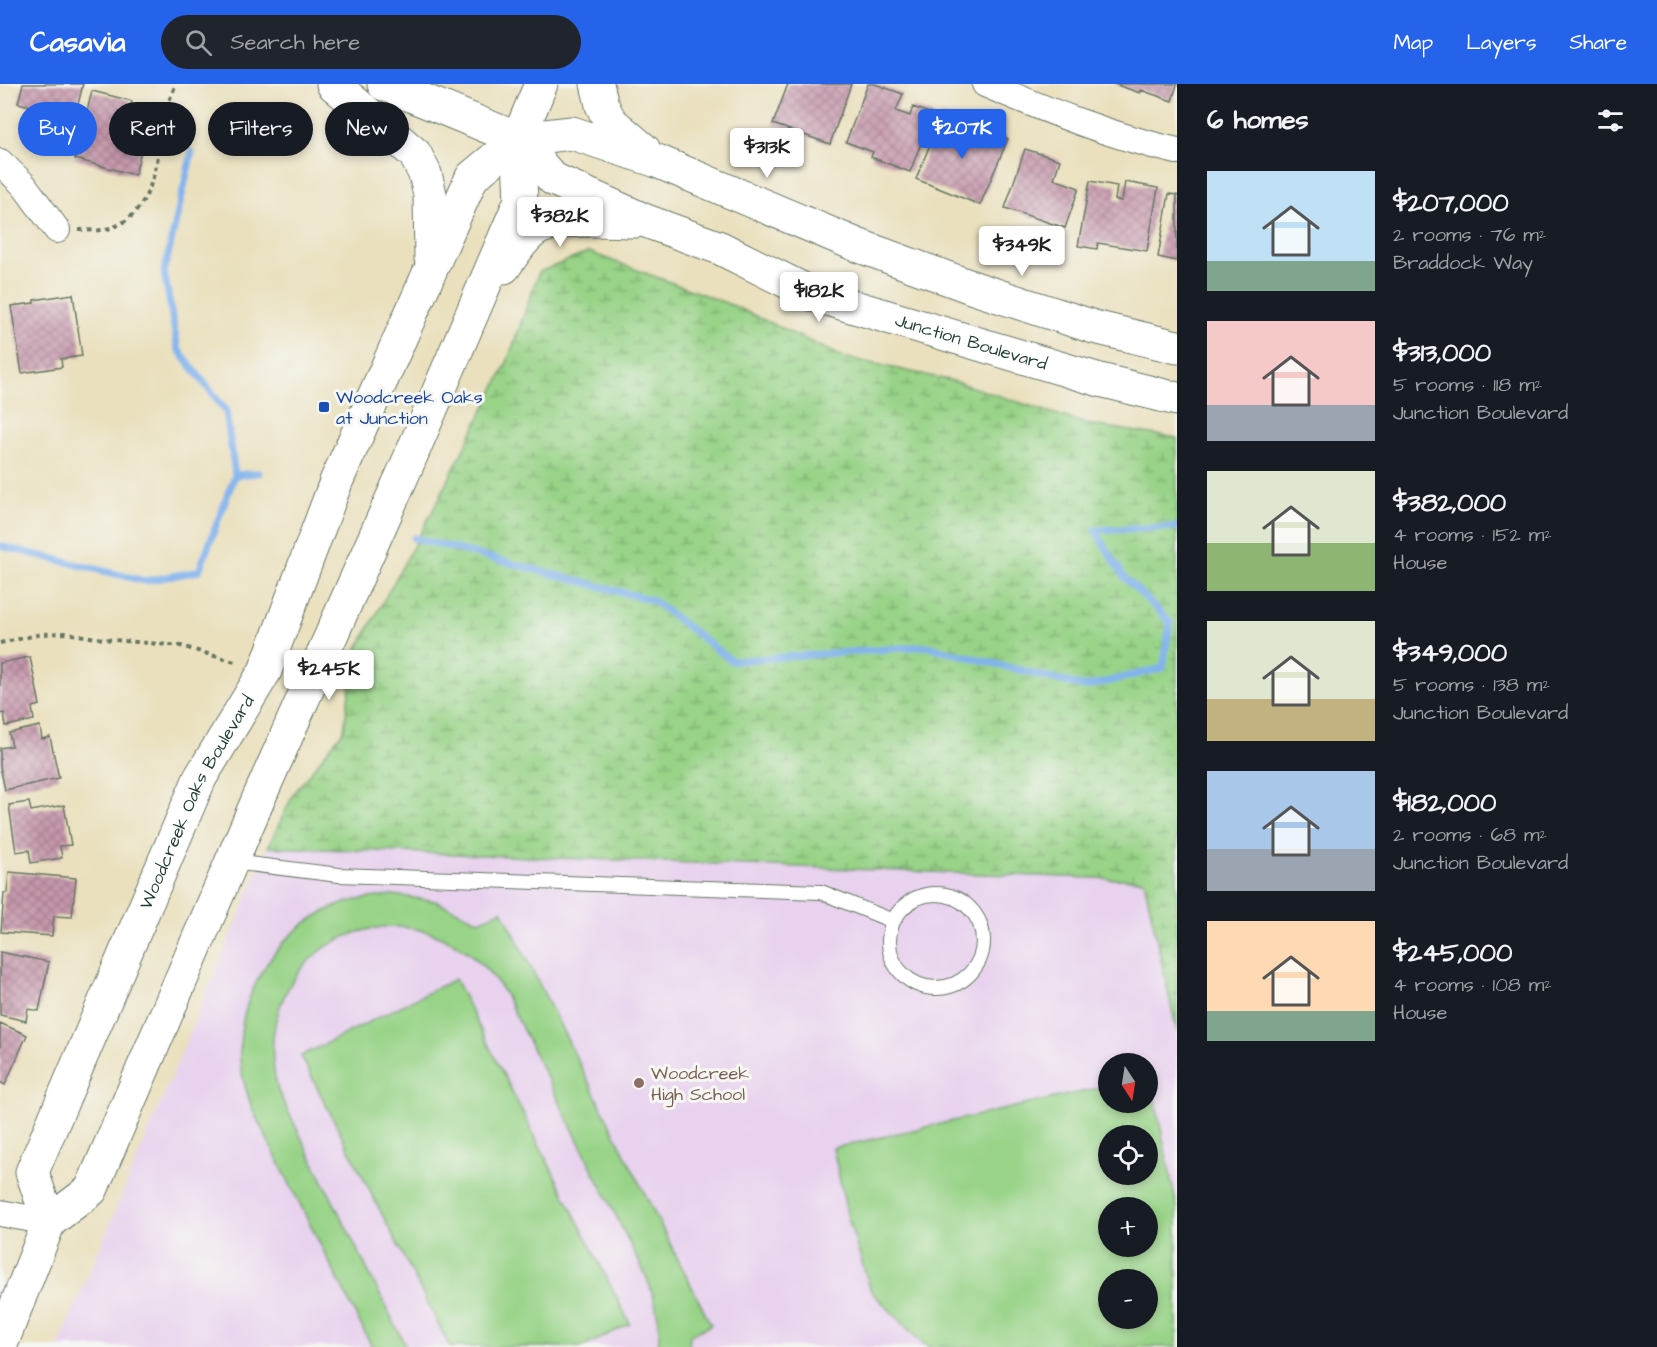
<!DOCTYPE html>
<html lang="en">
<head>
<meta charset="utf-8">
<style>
	body { margin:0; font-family:"Architects Daughter",sans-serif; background:#20242c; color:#f1f3f6; height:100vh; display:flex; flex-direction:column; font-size:22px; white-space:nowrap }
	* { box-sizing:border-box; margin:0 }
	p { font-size:20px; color:#9ea1a6 }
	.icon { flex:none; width:33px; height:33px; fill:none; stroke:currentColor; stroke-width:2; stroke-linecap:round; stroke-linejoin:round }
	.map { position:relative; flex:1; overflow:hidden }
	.side { display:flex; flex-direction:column; background:#171b24; width:480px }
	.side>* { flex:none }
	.banner { position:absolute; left:18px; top:18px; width:570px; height:54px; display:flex; gap:12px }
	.needle { width:39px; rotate:168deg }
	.fabs { position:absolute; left:1098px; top:969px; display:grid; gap:12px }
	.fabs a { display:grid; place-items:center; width:60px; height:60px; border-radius:50%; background:#171b24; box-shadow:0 3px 9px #0003; font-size:30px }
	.price { position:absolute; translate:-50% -51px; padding:0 14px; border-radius:6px; background:#fff; color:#222; font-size:20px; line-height:39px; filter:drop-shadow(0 2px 3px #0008) }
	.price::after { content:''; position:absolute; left:50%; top:36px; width:18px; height:14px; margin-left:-9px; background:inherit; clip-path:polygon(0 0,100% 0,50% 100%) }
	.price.active { background:#2563eb; color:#fff }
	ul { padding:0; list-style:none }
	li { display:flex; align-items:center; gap:18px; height:150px; padding:0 30px }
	li span { display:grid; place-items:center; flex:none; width:168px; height:120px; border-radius:0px; color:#555 }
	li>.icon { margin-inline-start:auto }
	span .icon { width:72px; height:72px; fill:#fffc; stroke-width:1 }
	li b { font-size:26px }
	h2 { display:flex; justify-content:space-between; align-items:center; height:72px; padding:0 30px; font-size:26px }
	.chip { padding:0 21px; border-radius:27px; background:#171b24; box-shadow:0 3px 9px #0003; font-size:21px; line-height:54px }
	.chip.active { background:#2563eb; color:#fff }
	header { display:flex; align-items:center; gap:36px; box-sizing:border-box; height:84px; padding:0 30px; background:#2563eb; color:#fff }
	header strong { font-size:28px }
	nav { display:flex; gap:33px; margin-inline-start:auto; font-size:21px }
	.search { width:420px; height:54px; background:#20242c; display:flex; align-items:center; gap:15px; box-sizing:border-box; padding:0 21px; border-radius:33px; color:#9ea1a6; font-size:22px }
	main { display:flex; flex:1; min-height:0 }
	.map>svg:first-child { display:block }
	.built { fill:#e8d2ee; fill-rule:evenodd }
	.wetland { fill:url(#wetland-marsh); stroke:#5c885e; stroke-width:1.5 }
	.pitch { fill:#98d387; stroke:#5c885e; stroke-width:1.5; fill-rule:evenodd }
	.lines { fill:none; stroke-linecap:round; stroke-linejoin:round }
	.stream { stroke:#82b3ed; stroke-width:7 }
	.building { fill:url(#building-cross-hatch) }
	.service-casing { stroke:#667664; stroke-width:16 }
	.minor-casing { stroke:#667664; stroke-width:28 }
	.secondary-casing { stroke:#667664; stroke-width:35 }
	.path { stroke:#667664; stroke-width:4; stroke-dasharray:4.5 4.5; stroke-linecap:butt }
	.service { stroke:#fff; stroke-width:14 }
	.minor { stroke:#fff; stroke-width:26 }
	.secondary { stroke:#fff; stroke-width:33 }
	.transit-dot { fill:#1a4fb4; stroke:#f6f6f2; stroke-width:2 }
	.education-dot { fill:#8d6e63; stroke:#f6f6f2; stroke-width:2 }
	.labels { text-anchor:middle; stroke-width:6; stroke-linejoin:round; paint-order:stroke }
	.street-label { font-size:18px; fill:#1f3d34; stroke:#f6f6f2 }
	.transit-label { font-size:18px; fill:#164399; stroke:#f6f6f2; text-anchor:start }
	.education-label { font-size:18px; fill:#785e54; stroke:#f6f6f2; text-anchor:start }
</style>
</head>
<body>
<header>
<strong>Casavia</strong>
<div class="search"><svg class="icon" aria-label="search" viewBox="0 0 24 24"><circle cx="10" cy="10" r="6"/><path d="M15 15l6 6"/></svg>Search here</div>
<nav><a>Map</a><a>Layers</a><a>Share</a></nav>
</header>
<main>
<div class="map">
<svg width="1177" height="1263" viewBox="0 0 1177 1263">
	<defs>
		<pattern id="wetland-marsh" width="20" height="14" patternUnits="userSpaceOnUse" patternTransform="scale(1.5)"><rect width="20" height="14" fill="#98d387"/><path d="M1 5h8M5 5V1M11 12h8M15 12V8" fill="none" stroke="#7bac6f"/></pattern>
		<pattern id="building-cross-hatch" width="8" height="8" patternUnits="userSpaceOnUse" patternTransform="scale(1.5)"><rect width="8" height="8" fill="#c697ac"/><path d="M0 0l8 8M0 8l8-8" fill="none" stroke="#a07c8d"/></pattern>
	</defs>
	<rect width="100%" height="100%" fill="#f6f6f2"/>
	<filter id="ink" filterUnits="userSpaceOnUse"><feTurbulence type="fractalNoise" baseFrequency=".0167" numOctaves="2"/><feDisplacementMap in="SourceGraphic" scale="12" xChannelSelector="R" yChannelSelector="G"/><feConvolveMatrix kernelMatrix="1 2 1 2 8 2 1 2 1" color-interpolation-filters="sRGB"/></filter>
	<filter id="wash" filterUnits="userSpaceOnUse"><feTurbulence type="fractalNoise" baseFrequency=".008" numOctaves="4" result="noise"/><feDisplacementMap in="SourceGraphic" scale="24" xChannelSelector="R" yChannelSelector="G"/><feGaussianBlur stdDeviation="1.35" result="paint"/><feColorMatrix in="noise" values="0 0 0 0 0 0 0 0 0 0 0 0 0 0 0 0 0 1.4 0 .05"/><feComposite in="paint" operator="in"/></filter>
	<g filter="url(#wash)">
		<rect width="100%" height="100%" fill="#eae0bd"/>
		<!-- built -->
		<path class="built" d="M268 763 1144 796 1177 952V1263H58ZM1108 980H1148V1018H1108ZM1108 1052H1148V1090H1108ZM1108 1124H1148V1162H1108ZM1108 1196H1148V1234H1108Z"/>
		<!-- wetland -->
		<path class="wetland" d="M589 168 734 222 843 273 953 297 1086 340 1177 354V949L1144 796 268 763 294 709 344 646 354 571 432 428 506 281 539 188Z"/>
		<!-- pitch -->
		<path class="pitch" d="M393 811 435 817 480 837 502 826 711 1241 690 1251 689 1263H658C662 1239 655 1214 646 1192L505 910C423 779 239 855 278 1007L406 1263H372L253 1027C247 1009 241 991 240 973 238 905 281 839 348 818 362 814 378 813 393 811Z
			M455 895 630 1240 583 1263H450L301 972Z
			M1108 1002V1018H1148V1010L1155 1016 1177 1123V1263H929L923 1260 871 1207 848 1134 833 1064ZM1108 1052H1148V1090H1108ZM1108 1124H1148V1162H1108ZM1108 1196H1148V1234H1108Z"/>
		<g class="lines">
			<!-- stream -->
			<path class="stream" d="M192 68 164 188 178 265 226 327 235 391
				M414 454 652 516 732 577 927 562 1085 603 1163 584 1170 538 1124 493 1095 446 1177 443
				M0 462 145 497 199 487 235 391 259 389"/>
		</g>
		<g id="blocks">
			<!-- building -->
			<path class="building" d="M23 0H83L71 49 39 41 43 25 18 19Z
				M788 0H851L830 60 773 40Z
				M868 0H875L903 10 896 27 910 32 913 23 932 30 910 88 871 73 873 68 846 58Z
				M1114 0H1177V1L1172 17 1141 6 1140 9Z
				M92 7 132 17 128 34 148 39 135 91 75 75Z
				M942 31 968 41 962 57 968 59 975 42 1008 55 980 121 916 95Z
				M1025 65 1060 76 1054 95 1079 104 1065 144 1005 124Z
				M1090 97 1117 102 1115 116 1122 117 1125 98 1158 104 1147 167 1098 159 1097 165 1078 162Z
				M1169 110 1177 111V177L1158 173Z
				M73 210 82 272 61 275 62 283 22 289 11 222 34 219V216Z
				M30 573 40 621 32 623 34 636 6 642 4 629 0 630V579Z
				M40 642 42 655 50 653 59 694 5 706 0 682V664L12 662 9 649Z
				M29 718 31 727 64 721 71 761 60 762 62 774 31 779 29 766 16 768 9 721Z
				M9 788 76 794 72 833 54 832 52 852 1 848 4 809H7Z
				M0 868 49 878 39 927 28 925 26 937 0 931Z
				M0 939 27 951 5 1001 0 998Z"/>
		</g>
	</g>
	<g filter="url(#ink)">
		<use href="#blocks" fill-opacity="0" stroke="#667664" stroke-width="1.5"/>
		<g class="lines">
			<defs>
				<path id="service" d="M232 778 339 791 821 808 893 837
					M889 857a47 47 0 1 1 94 0a47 47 0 1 1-94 0Z"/>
				<path id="minor" d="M985 0C1049 27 1110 52 1177 67
					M0 78 23 100 57 146
					M0 1129 49 1138"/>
				<g id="secondary">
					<path d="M333 0 415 70 425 90 430 110 431 174"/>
					<path id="s1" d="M384 0 518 55 553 95 646 137 720 164 814 211 1100 296 1177 315"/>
					<path d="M597 0 602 21 610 37 644 66"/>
					<path d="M518 55 572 49 657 77 857 161 974 204 1094 243 1177 263"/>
					<path d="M504 183C512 172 520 159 530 150 551 130 607 137 635 137"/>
					<path id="s2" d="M49 1138 32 1088 200 694 265 587 336 398 472 93 518 55"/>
					<path d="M0 1263 49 1138 91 1106 258 716 407 381 521 116 518 55 541 0"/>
				</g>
			</defs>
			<!-- service casing -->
			<use href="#service" class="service-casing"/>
			<!-- minor casing -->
			<use href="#minor" class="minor-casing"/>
			<!-- secondary casing -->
			<use href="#secondary" class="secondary-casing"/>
			<!-- path -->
			<path class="path" d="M79 146C86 146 95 147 102 146 154 137 157 76 164 36 166 23 171 12 176 0
				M0 559 42 550 66 549 103 555 181 562 238 579"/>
			<!-- service -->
			<use href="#service" class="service"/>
			<!-- minor -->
			<use href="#minor" class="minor"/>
			<!-- secondary -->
			<use href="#secondary" class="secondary"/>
		</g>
	</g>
	<!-- markers -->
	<rect class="transit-dot" x="318" y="317" width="12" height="12" rx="3"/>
	<circle class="education-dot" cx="639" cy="999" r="6"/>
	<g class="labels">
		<!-- street labels -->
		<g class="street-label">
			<text dy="6" stroke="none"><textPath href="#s1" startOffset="648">Junction Boulevard</textPath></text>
			<text dy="6" stroke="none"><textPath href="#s2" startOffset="458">Woodcreek Oaks Boulevard</textPath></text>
		</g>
		<!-- transit labels -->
		<g class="transit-label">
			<text x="336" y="319">Woodcreek Oaks<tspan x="336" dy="21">at Junction</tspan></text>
		</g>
		<!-- education labels -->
		<g class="education-label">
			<text x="651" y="995">Woodcreek<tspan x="651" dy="21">High School</tspan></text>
		</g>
	</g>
</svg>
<div class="fabs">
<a><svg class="needle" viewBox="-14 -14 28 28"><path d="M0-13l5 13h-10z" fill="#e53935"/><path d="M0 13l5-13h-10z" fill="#9ea1a6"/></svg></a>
<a><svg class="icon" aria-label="locate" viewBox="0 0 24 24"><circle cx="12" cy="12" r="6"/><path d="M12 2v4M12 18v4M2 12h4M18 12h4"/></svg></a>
<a>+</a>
<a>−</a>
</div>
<b class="price active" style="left:962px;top:76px">$207K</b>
<b class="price" style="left:767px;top:95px">$313K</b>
<b class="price" style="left:560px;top:164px">$382K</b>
<b class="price" style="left:1022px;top:193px">$349K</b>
<b class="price" style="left:819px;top:239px">$182K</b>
<b class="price" style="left:329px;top:617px">$245K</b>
<div class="banner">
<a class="chip active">Buy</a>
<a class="chip">Rent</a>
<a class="chip">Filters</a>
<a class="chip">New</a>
</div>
</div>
<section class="side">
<h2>6 homes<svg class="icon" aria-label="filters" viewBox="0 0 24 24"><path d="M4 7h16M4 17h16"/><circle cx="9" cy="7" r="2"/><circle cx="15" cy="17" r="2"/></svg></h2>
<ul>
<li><span style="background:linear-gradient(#bfe0f5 75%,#7fa58c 0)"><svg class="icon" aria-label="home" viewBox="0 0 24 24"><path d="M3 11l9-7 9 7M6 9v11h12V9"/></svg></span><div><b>$207,000</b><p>2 rooms · 76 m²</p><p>Braddock Way</p></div></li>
<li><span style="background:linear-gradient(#f6c9c9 70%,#9aa5b1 0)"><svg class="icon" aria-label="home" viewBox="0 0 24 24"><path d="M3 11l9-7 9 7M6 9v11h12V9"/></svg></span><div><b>$313,000</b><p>5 rooms · 118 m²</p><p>Junction Boulevard</p></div></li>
<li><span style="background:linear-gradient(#dfe7d0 60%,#8fb573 0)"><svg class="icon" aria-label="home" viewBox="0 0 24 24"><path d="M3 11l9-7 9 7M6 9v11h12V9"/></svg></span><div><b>$382,000</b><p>4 rooms · 152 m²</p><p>House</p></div></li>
<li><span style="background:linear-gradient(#dfe7d0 65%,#c2b280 0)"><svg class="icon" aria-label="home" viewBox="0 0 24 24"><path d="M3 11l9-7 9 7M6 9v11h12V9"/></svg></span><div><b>$349,000</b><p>5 rooms · 138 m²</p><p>Junction Boulevard</p></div></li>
<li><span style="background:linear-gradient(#a9c7e8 65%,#9aa5b1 0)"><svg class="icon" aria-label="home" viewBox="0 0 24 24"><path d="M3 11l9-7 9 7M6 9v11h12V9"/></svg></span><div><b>$182,000</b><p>2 rooms · 68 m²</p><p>Junction Boulevard</p></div></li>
<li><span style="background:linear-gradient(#ffd9b3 75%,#7fa58c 0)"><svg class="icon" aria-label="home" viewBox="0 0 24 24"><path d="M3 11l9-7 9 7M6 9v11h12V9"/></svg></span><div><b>$245,000</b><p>4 rooms · 108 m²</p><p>House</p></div></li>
</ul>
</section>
</main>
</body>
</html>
